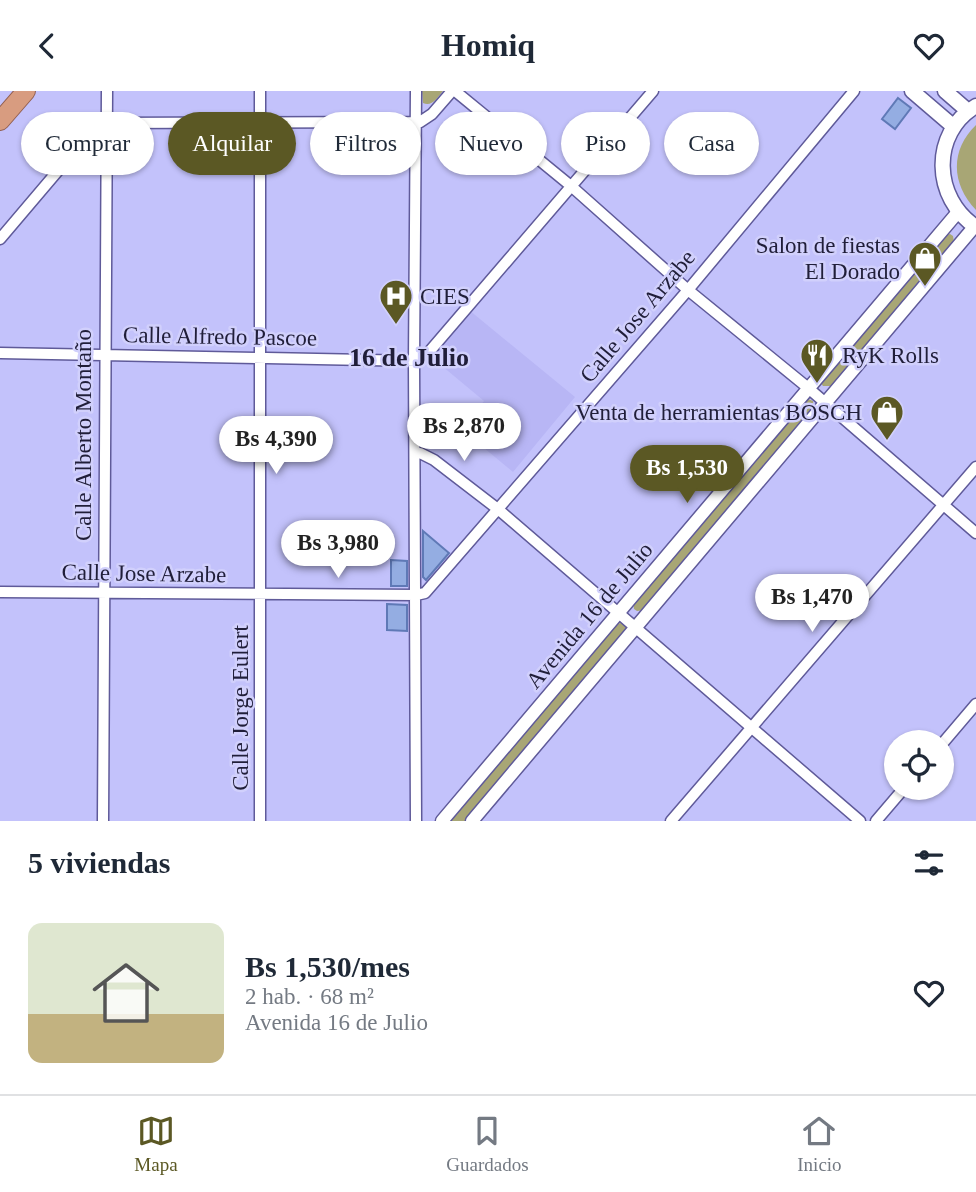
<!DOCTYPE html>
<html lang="es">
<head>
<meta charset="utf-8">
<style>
	body { margin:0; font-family:"Times New Roman",serif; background:#f6f6f7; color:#1f2937; height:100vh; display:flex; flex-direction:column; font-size:26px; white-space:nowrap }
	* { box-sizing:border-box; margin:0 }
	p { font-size:23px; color:#747a83 }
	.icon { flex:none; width:38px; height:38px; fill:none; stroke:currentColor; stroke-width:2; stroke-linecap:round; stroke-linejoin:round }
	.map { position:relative; height:730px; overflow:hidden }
	.details { display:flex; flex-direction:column; background:#fff; flex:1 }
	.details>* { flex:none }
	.guide { position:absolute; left:21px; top:21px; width:934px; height:63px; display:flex; gap:14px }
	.tools { position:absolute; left:884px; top:639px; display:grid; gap:14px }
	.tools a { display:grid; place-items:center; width:70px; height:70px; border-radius:50%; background:#fff; box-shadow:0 2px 5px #0004; font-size:35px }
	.price { position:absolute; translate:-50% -60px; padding:0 16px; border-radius:24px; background:#fff; color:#222; font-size:23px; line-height:46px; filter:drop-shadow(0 2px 4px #0008) }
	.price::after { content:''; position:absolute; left:50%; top:42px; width:21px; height:16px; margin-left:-10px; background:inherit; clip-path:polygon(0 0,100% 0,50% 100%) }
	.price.on { background:#5b5824; color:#fff }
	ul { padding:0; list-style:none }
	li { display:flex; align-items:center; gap:21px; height:175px; padding:0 28px }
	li+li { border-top:2px solid #e0e1e3 }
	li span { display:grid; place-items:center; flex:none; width:196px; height:140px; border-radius:14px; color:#555 }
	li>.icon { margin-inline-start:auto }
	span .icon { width:84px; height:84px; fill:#fffc; stroke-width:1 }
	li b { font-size:30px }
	h2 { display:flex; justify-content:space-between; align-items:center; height:84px; padding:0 28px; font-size:30px }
	.pill { padding:0 24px; border-radius:32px; background:#fff; box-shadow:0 2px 5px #0004; font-size:24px; line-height:63px }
	.pill.on { background:#5b5824; color:#fff }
	header { display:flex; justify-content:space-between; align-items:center; height:91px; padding:0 28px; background:#fff; font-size:32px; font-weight:700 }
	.menu { display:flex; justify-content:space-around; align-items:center; height:98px; border-top:2px solid #e0e1e3; background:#fff; font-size:19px; color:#747a83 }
	.menu a { display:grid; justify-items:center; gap:4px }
	.menu .on { color:#5b5824 }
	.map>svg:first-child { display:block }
	.built { fill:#b8b6f5 }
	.green { fill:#a8a675 }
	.building { fill:#94ade2; stroke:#5f79b6; stroke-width:2 }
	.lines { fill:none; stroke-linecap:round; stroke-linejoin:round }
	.minor-casing { stroke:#5f5a99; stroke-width:13 }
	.tertiary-casing { stroke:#5f5a99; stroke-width:15 }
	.secondary-casing { stroke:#5f5a99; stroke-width:17 }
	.trunk-casing { stroke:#926052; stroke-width:20 }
	.minor { stroke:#fff; stroke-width:10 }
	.tertiary { stroke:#fff; stroke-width:12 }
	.secondary { stroke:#fff; stroke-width:14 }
	.trunk { stroke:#d89c80; stroke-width:18 }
	.labels { text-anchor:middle; stroke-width:5; stroke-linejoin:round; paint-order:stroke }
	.poi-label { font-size:23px; fill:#201e39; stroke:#d1d0fc; text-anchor:end }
	.street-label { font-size:23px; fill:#201e39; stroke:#d1d0fc }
	.quarter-label { font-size:26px; font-weight:bold; fill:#201e39; stroke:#d1d0fc }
</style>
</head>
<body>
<header><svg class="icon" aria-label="back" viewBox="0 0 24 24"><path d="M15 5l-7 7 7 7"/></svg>Homiq<svg class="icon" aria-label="heart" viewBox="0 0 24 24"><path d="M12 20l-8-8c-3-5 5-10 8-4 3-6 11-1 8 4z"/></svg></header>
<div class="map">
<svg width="976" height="730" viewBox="0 0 976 730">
	<rect width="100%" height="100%" fill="#c3c2fb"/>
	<!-- built -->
	<path class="built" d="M469 219 575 306 513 381 461 338 484 310 430 265Z"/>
	<!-- green -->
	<path class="green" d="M422 0H443C437 7 432 16 423 12Z
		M976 34V119C951 93 950 59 976 34Z
		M950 143 953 145 954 151 831 295H823L821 292 946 144Z
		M806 307 813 310 814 319 645 519 637 520 634 518 633 511Z
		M621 532 626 534 627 539 467 730H451L616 533Z"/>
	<!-- building -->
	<path class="building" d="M898 7 911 17 895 38 882 28Z
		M423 440 449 462 426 489 423 486Z
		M391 469 407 470V495H391Z
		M387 513 407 514V540L387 539Z"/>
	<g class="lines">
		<defs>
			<path id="minor" d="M260 0V730
				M416 0 414 270 416 730
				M455 0 571 95 688 199 807 296 976 442
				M0 148 90 42 102 32 420 31 432 23 452 0
				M0 262 418 270 429 261 653 0
				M415 362H420L434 369 499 419 860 730
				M0 501 416 504 425 502 688 199 854 0
				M942 653 976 613
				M103 730 107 0
				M671 730 976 376
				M876 730 905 696"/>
			<path id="tertiary" d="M442 730 958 121
				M472 730 974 136"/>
			<path id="secondary" d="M912 0 954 36
				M945 0 968 20
				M976 15C930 42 933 108 976 136"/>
			<path id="trunk" d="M0 30 26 0"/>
		</defs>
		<!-- minor casing -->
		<use href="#minor" class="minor-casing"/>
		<!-- tertiary casing -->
		<use href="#tertiary" class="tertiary-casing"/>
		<!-- secondary casing -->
		<use href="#secondary" class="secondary-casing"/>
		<!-- trunk casing -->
		<use href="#trunk" class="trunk-casing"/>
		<!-- minor -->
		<use href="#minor" class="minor"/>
		<!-- tertiary -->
		<use href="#tertiary" class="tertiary"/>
		<!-- secondary -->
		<use href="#secondary" class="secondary"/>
		<!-- trunk -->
		<use href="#trunk" class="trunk"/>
	</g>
	<!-- icons -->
	<defs>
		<symbol id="shop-pin" viewBox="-11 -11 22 30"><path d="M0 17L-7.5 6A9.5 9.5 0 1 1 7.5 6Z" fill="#5b5824" stroke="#d1d0fc"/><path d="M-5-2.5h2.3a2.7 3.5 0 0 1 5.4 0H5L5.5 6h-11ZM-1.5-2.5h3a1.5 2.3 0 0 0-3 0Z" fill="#fff"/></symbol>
		<symbol id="hospital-pin" viewBox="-11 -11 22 30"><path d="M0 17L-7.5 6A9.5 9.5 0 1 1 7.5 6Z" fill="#5b5824" stroke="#d1d0fc"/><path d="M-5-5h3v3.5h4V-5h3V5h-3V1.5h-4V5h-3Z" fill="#fff"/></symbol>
		<symbol id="restaurant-pin" viewBox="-11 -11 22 30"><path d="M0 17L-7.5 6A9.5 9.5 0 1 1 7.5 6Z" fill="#5b5824" stroke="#d1d0fc"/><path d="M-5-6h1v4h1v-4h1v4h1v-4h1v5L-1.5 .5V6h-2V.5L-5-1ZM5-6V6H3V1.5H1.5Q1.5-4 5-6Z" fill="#fff"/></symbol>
	</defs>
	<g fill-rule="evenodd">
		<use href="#shop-pin" x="906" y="148" width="38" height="52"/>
		<use href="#hospital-pin" x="377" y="186" width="38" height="52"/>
		<use href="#restaurant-pin" x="798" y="245" width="38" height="52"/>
		<use href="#shop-pin" x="868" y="302" width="38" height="52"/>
	</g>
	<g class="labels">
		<!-- poi labels -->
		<g class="poi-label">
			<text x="900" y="162">Salon de fiestas<tspan x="900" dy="26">El Dorado</tspan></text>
			<text x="420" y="213" text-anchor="start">CIES</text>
			<text x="842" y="272" text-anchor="start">RyK Rolls</text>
			<text x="862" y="329">Venta de herramientas BOSCH</text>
		</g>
		<!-- street labels -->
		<g class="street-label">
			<text transform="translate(637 225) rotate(-50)" y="8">Calle Jose Arzabe</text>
			<text transform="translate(220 245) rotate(1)" y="8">Calle Alfredo Pascoe</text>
			<text transform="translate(83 344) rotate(-90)" y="8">Calle Alberto Montaño</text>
			<text transform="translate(144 482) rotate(1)" y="8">Calle Jose Arzabe</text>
			<text transform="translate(589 524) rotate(-50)" y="8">Avenida 16 de Julio</text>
			<text transform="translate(240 617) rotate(-90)" y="8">Calle Jorge Eulert</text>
		</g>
		<!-- quarter labels -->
		<g class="quarter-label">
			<text x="409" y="275">16 de Julio</text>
		</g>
	</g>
</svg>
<div class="tools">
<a><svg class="icon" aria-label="locate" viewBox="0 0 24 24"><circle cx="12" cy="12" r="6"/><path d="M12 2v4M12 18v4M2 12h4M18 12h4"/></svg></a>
</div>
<b class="price" style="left:464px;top:372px">Bs 2,870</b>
<b class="price" style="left:276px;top:385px">Bs 4,390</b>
<b class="price on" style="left:687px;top:414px">Bs 1,530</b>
<b class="price" style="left:338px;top:489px">Bs 3,980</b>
<b class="price" style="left:812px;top:543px">Bs 1,470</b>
<div class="guide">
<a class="pill">Comprar</a>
<a class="pill on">Alquilar</a>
<a class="pill">Filtros</a>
<a class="pill">Nuevo</a>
<a class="pill">Piso</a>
<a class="pill">Casa</a>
</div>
</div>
<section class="details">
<h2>5 viviendas<svg class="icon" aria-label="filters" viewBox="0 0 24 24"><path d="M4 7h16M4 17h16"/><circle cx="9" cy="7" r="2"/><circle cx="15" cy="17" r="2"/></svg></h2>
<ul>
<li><span style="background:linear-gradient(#dfe7d0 65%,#c2b280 0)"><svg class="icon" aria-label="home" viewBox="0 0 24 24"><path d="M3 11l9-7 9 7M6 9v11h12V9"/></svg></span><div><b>Bs 1,530/mes</b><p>2 hab. · 68 m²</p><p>Avenida 16 de Julio</p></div><svg class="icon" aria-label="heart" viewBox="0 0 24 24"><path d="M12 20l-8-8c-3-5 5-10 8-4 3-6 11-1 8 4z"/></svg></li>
</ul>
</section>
<nav class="menu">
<a class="on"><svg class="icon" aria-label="map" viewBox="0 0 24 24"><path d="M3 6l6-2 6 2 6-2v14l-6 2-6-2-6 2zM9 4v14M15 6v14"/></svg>Mapa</a>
<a><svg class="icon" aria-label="saved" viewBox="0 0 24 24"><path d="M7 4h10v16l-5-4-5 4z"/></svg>Guardados</a>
<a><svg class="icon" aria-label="home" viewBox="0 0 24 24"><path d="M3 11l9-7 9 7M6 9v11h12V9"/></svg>Inicio</a>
</nav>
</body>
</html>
